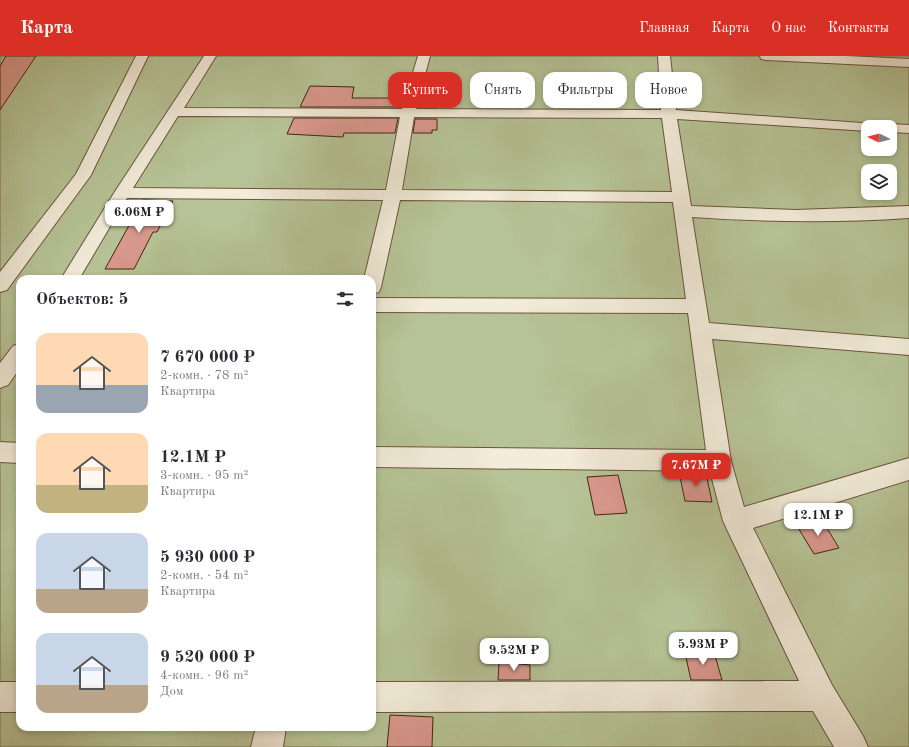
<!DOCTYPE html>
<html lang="ru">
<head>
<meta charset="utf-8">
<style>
	body { margin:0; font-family:"Old Standard TT",serif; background:#f7f7f7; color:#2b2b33; height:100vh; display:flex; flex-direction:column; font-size:15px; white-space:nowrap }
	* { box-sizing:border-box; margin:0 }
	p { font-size:13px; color:#7c7c81 }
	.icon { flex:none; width:22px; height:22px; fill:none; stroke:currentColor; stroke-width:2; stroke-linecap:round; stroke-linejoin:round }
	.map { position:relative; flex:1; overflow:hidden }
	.details { position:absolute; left:16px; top:219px; width:360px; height:456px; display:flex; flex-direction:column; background:#fff; border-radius:12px; box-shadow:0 2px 6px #0003 }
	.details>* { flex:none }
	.guide { position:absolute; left:388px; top:16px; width:380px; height:36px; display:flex; gap:8px }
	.needle { width:26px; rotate:276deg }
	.buttons { position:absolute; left:861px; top:64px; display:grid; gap:8px }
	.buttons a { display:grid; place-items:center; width:36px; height:36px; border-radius:8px; background:#fff; box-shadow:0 2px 6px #0003; font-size:20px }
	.price { position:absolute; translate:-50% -34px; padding:0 9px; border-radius:8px; background:#fff; color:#222; font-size:13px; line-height:26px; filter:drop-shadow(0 1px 2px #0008) }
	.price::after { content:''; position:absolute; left:50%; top:24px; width:12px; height:9px; margin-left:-6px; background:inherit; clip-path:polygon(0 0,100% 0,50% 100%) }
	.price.selected { background:#d93025; color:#fff }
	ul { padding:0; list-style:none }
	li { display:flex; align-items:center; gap:12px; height:100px; padding:0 20px }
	li span { display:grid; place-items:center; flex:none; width:112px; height:80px; border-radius:12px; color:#555 }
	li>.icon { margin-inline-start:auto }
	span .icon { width:48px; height:48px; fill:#fffc; stroke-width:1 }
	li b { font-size:17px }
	h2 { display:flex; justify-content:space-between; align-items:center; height:48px; padding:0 20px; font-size:17px }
	.pill { padding:0 14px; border-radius:12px; background:#fff; box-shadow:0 2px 6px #0003; font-size:14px; line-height:36px }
	.pill.selected { background:#d93025; color:#fff }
	header { display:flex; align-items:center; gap:24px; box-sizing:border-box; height:56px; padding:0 20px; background:#d93025; color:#fff }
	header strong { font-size:19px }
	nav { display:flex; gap:22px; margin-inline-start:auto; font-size:14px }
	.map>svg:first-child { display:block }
	.green { fill:#b6c396; stroke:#7d7454; fill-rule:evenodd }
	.building { fill:#d9988e; stroke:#442411 }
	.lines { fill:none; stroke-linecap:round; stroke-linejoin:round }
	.minor-casing { stroke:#6e543e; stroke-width:2 }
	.minor { fill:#f2ecda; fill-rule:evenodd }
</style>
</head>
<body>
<header>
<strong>Карта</strong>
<nav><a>Главная</a><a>Карта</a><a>О нас</a><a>Контакты</a></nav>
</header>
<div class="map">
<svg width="909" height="691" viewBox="0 0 909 691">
	<rect width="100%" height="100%" fill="#ebe2c6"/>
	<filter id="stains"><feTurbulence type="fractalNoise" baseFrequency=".005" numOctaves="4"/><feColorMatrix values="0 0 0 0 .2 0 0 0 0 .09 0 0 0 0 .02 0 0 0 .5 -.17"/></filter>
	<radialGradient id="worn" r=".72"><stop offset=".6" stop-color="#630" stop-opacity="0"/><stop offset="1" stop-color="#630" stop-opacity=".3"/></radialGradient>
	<!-- green -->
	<path class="green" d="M0 0H909V691H0ZM868 71H890V93H868ZM868 115H890V137H868ZM20 223H372V671H20Z"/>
	<!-- building -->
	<path class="building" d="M6 0H36L0 54V10Z
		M310 30 354 31 352 42H404L401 51H300Z
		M420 43H437V52H418Z
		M294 62H398L395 77H344L343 81 287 78Z
		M415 63H437V74H432V77H413Z
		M143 144 173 145 157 176H153L134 213H105Z
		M679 416 706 417 712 446 685 445Z
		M618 419 627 457 595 459 587 421Z
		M822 464 839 492 814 498 797 470Z
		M714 596 722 624H691L685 597Z
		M499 606 530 609V624H498Z
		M390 659 433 661 432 691H387Z"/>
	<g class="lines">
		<defs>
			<path id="minor" d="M136 0H148L91 119 7 234 0 236V216L76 118Z
				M204 0H216L184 52 402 53 418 0H430L416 53 661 54 658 0H670L676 54 877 68 879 71H868V75L677 63 691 150 796 154 909 150V162C837 167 765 166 692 161L709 267 909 283V299L712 283 731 405 744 451 909 402V424L753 472 832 629 863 680 868 691H834L813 655 372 656V626L799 625 723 465 710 415 372 411V391L706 394 688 257 372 256V242L686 243 673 146 400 144 381 231 379 236 372 238V223H364L383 144 127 142 79 223H61L114 137ZM178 60 400 61 386 134 133 132ZM414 61 662 62 672 136 402 134Z
				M760 0H846L909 3V11L766 4 761 3Z
				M890 68 909 69V77L890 76V71H883L885 69Z
				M20 288V312L8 329 0 332V307L13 290Z
				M0 386 20 387V407L0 406Z
				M0 626H20V656H0Z
				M256 671H286L283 691H251Z"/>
		</defs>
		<!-- minor casing -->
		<use href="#minor" class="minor-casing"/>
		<!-- minor -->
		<use href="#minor" class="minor"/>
	</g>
	<rect width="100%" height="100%" filter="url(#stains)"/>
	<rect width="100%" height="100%" fill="url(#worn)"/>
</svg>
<div class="buttons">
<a><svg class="needle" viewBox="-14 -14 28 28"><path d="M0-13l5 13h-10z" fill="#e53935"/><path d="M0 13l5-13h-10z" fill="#7c7c81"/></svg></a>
<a><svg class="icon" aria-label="layers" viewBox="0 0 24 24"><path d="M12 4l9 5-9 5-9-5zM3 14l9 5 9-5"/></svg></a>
</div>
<b class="price" style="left:139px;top:178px">6.06M ₽</b>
<b class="price selected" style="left:696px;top:431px">7.67M ₽</b>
<b class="price" style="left:818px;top:481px">12.1M ₽</b>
<b class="price" style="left:703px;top:610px">5.93M ₽</b>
<b class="price" style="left:514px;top:616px">9.52M ₽</b>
<div class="guide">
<a class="pill selected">Купить</a>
<a class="pill">Снять</a>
<a class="pill">Фильтры</a>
<a class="pill">Новое</a>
</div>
<section class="details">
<h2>Объектов: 5<svg class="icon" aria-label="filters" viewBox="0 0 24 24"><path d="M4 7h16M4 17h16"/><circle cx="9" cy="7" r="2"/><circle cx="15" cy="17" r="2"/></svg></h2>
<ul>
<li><span style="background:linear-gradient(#ffd9b3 65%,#9aa5b1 0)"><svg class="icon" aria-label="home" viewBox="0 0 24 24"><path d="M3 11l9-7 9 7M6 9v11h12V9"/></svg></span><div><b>7 670 000 ₽</b><p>2-комн. · 78 m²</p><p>Квартира</p></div></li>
<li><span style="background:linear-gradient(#ffd9b3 65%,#c2b280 0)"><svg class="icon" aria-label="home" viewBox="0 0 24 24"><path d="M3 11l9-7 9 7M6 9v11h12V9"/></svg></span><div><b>12.1M ₽</b><p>3-комн. · 95 m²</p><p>Квартира</p></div></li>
<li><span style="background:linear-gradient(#c9d6e8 70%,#b9a48a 0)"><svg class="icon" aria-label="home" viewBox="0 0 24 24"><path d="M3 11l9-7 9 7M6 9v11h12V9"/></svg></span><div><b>5 930 000 ₽</b><p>2-комн. · 54 m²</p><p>Квартира</p></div></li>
<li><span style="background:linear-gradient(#c9d6e8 65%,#b9a48a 0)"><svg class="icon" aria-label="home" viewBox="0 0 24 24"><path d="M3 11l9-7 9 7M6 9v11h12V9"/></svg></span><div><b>9 520 000 ₽</b><p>4-комн. · 96 m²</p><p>Дом</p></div></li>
</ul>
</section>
</div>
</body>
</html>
